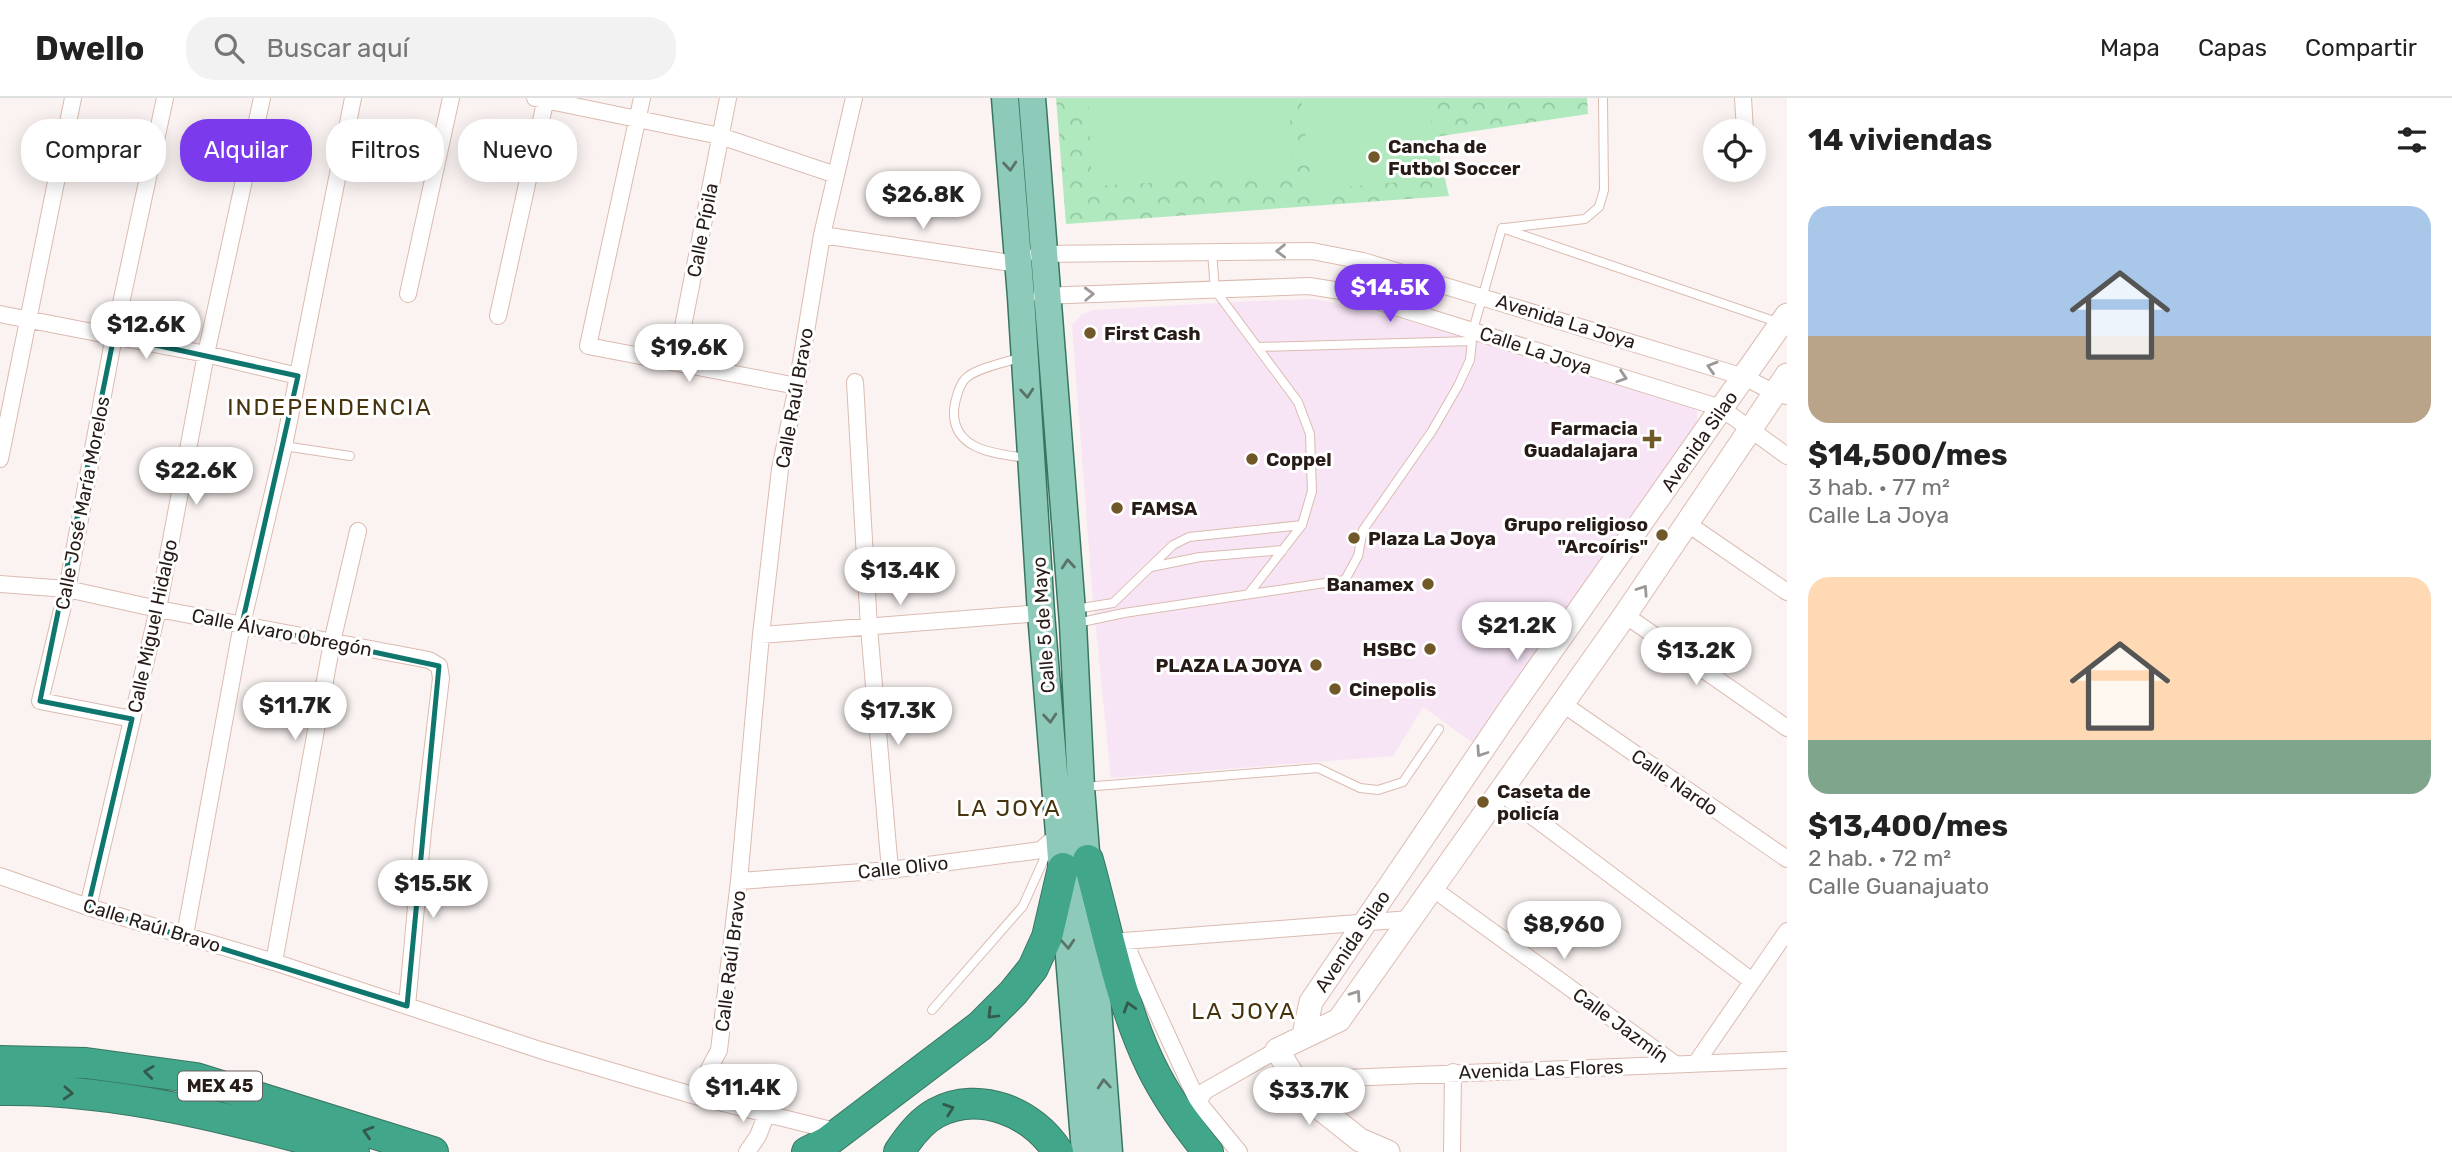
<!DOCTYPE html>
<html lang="es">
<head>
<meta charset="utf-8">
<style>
	body { margin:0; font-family:Rubik,sans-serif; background:#f2f2f2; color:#222; height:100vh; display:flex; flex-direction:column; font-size:26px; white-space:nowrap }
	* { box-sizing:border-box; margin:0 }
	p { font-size:23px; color:#767676 }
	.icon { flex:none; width:38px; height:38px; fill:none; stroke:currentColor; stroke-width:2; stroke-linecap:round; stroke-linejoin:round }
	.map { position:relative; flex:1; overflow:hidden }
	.drawer { display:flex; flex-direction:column; background:#fff; width:665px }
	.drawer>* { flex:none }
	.guide { position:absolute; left:21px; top:21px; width:665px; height:63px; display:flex; gap:14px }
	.controls { position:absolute; left:1703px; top:21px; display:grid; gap:14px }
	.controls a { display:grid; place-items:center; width:63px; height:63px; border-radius:50%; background:#fff; box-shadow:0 4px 18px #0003; font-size:35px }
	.price { position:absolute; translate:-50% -60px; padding:0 16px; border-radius:24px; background:#fff; color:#222; font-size:23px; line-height:46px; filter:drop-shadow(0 2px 4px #0008) }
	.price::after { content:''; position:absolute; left:50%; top:42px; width:21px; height:16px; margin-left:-10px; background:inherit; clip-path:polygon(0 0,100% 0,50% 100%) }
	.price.selected { background:#7c3aed; color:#fff }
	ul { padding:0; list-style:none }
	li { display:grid; align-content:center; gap:14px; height:371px; padding:0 21px }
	li span { display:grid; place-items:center; height:217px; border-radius:21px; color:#555 }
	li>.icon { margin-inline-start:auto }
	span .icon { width:126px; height:126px; fill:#fffc; stroke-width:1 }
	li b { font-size:30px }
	h2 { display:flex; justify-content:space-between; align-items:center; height:84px; padding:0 21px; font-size:30px }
	.pill { padding:0 24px; border-radius:28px; background:#fff; box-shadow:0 4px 18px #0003; font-size:24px; line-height:63px }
	.pill.selected { background:#7c3aed; color:#fff }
	header { display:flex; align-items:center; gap:42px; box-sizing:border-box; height:98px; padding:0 35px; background:#fff; border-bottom:2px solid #e0e0e0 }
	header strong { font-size:33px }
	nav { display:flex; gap:38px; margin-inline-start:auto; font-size:24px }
	.search { width:490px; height:63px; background:#f2f2f2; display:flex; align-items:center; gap:18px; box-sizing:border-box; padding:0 24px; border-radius:28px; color:#767676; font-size:26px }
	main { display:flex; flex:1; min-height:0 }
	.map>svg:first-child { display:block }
	.commercial { fill:#f7e5f6 }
	.park { fill:url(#park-crowns) }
	.garden { fill:#afe9bd }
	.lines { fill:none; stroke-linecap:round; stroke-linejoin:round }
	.lane-casing { stroke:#dbbbb0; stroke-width:10 }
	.street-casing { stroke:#dbbbb0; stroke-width:18 }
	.secondary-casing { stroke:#dbbbb0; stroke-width:25 }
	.primary-casing { stroke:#387661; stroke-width:29 }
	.highway-casing { stroke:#387661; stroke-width:32 }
	.lane { stroke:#fff; stroke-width:8 }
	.street { stroke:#fff; stroke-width:16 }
	.secondary { stroke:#fff; stroke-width:23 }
	.primary { stroke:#8ecab9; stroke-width:26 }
	.highway { stroke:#42a78a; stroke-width:30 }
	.oneway { stroke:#5a7268 }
	.oneway2 { stroke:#9d9896 }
	.oneway3 { stroke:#335a4a }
	.marked { fill:none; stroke:#0f766e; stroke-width:5; stroke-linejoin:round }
	.poi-dot { fill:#705828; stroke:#fff; stroke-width:2.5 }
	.labels { text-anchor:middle; stroke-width:6; stroke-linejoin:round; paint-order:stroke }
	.shield { fill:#fff; stroke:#675f5c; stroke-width:2 }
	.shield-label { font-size:18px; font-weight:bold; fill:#261b16 }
	.poi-label { font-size:19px; font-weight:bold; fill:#261b16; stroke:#fff; text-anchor:start }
	.street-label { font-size:19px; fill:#261b16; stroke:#fff }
	.quarter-label { font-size:23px; letter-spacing:2px; fill:#47340d; stroke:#fff }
</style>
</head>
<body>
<header>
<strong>Dwello</strong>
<div class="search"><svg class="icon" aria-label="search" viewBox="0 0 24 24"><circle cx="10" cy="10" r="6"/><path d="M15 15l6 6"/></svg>Buscar aquí</div>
<nav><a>Mapa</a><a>Capas</a><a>Compartir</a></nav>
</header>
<main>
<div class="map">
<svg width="1787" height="1054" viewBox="0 0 1787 1054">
	<defs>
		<pattern id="park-crowns" width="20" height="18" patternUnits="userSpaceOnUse" patternTransform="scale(1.75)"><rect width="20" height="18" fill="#afe9bd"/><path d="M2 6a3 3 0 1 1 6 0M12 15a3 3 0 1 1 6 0" fill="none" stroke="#96c7a2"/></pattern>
	</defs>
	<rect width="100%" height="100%" fill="#faf3f1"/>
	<!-- commercial -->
	<path class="commercial" d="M1315 201 1375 214 1478 242 1692 308 1697 314V326L1656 390 1473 645 1423 609 1393 658 1111 680 1092 491 1072 227 1081 217 1093 212 1254 203Z"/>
	<!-- park -->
	<path class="park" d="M1056 0H1587L1588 16 1435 39 1449 98 1066 126Z"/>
	<!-- garden -->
	<path class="garden" d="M1088 0H1289L1293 77 1092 88Z
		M1301 0H1426L1444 80 1312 92Z"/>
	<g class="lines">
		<defs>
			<path id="lane" d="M1502 130 1777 224
				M1505 130 1585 121 1599 109 1604 92 1603 0
				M1212 154 1215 192 1298 304 1310 336 1312 393 1302 427 1250 494
				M1258 249 1472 243
				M1022 259C1008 264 975 270 965 281 959 288 955 302 954 312 952 353 997 356 1027 360
				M284 348 350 358
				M1151 469 1200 459 1283 452
				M1075 511 1113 505 1173 447 1189 439 1302 427
				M1077 525 1124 515 1345 482 1358 458 1363 432 1432 333 1458 288 1470 262 1473 232 1502 130
				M1084 689 1318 670 1360 690 1378 692 1403 684 1439 631
				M932 912 1023 808 1049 750"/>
			<path id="street" d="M535 0 720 38 836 77
				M642 0 588 248 797 288
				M1743 0 1745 33
				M822 137 1018 166
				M1037 156 1312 153 1363 163 1744 279 1775 295 1787 298
				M408 196 451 0
				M1041 198 1309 188 1347 194 1721 310 1787 358
				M0 216 206 256 298 278
				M498 218 546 0
				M676 264 728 0
				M855 284 869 530 890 772
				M0 361 73 0
				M1688 426 1787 494
				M0 486 67 491 158 511 429 562 439 568 441 580 423 732 407 908
				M1625 517 1787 630
				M761 537 1041 515
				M1563 606 1787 761
				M132 621 40 603 67 491 114 238 165 0
				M1500 694 1752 883
				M0 778 88 809 274 864 540 952 699 999 705 979 719 952 739 783 761 537 780 371 797 288 822 137 854 0
				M739 783 890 772 1041 752 1060 735
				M1432 790 1675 966
				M88 809 158 511 206 256 262 0
				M185 837 242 526 284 348 353 0
				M1124 843 1198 1004 1239 1054
				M1111 844 1410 821
				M274 864 332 544 358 433
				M1696 965 1787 833
				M1296 982 1787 962
				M699 999 839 1034
				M1198 1004 1205 993 1277 952
				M747 1054 758 1038 767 1015
				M1452 1054 1453 974"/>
			<path id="secondary" d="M1304 937 1311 904 1510 611 1787 217
				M1388 1054 1360 1042 1307 1000 1277 952 1339 922 1625 517 1787 277"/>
			<path id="primary" d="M1005 0 1021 199 1041 515 1085 1054
				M1032 0 1073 526 1081 689 1109 1054"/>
			<path id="highway" d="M1088 762C1107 830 1120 904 1151 968 1166 999 1187 1028 1208 1054
				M0 963 86 965 196 980 433 1054
				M0 992C120 990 239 1023 354 1054
				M807 1054 827 1044 980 928 1013 895 1033 870 1047 839 1063 770
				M899 1054C908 1040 921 1023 936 1015 979 992 1033 1014 1058 1054"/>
		</defs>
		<!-- lane casing -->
		<use href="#lane" class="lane-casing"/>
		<!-- street casing -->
		<use href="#street" class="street-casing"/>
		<!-- secondary casing -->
		<use href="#secondary" class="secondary-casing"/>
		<!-- primary casing -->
		<use href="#primary" class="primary-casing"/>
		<!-- highway casing -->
		<use href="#highway" class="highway-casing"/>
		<!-- lane -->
		<use href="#lane" class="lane"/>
		<!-- street -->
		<use href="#street" class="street"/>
		<!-- secondary -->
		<use href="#secondary" class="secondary"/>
		<!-- primary -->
		<use href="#primary" class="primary"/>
		<!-- highway -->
		<use href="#highway" class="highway"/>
	</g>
	<!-- one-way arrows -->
	<defs><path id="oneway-chevron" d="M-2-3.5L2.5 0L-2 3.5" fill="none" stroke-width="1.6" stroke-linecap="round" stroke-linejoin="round" transform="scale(1.75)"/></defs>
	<g class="oneway">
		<use href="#oneway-chevron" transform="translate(1010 68) rotate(85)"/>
		<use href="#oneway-chevron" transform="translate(1027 295) rotate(86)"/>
		<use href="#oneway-chevron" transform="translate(1068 466) rotate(-95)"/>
		<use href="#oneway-chevron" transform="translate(1050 620) rotate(85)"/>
		<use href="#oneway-chevron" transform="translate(1068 846) rotate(86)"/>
		<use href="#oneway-chevron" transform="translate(1104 986) rotate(-94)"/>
	</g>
	<g class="oneway2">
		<use href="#oneway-chevron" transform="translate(1281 153) rotate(179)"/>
		<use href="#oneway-chevron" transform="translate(1089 196) rotate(-2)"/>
		<use href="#oneway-chevron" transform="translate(1712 269) rotate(-163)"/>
		<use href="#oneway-chevron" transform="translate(1622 279) rotate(18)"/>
		<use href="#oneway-chevron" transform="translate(1643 492) rotate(-56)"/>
		<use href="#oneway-chevron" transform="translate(1481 654) rotate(124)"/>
		<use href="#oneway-chevron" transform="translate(1356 897) rotate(-55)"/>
	</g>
	<g class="oneway3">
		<use href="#oneway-chevron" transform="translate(1129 909) rotate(-107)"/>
		<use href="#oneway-chevron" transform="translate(992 916) rotate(135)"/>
		<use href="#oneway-chevron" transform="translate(149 974) rotate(-173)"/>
		<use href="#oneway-chevron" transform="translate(68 995) rotate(3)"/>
		<use href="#oneway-chevron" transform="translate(949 1011) rotate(-19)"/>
		<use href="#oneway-chevron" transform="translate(368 1034) rotate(-163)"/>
	</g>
	<!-- marked area -->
	<path class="marked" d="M114 238 298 278 242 526 439 568 407 908 88 809 132 621 40 603Z"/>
	<!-- markers -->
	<g class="poi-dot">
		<circle cx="1374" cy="59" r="7"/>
		<circle cx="1090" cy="235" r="7"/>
		<path d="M1648.5 330.5h7v7h7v7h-7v7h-7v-7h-7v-7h7z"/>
		<circle cx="1252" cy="361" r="7"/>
		<circle cx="1117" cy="410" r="7"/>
		<circle cx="1662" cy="437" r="7"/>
		<circle cx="1354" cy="440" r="7"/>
		<circle cx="1428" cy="486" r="7"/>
		<circle cx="1430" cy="551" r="7"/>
		<circle cx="1316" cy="567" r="7"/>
		<circle cx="1335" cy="591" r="7"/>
		<circle cx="1483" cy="704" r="7"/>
	</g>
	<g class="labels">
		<!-- shield labels -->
		<rect class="shield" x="178" y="973.5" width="84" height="29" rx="5"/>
		<g class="shield-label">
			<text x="220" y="994">MEX 45</text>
		</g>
		<!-- poi labels -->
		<g class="poi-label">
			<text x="1388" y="55">Cancha de<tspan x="1388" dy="22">Futbol Soccer</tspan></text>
			<text x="1104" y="242">First Cash</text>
			<text x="1638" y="337" text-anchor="end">Farmacia<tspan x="1638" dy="22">Guadalajara</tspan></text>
			<text x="1266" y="368">Coppel</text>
			<text x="1131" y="417">FAMSA</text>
			<text x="1648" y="433" text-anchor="end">Grupo religioso<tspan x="1648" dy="22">"Arcoíris"</tspan></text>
			<text x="1368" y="447">Plaza La Joya</text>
			<text x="1414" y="493" text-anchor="end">Banamex</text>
			<text x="1416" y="558" text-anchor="end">HSBC</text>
			<text x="1302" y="574" text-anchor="end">PLAZA LA JOYA</text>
			<text x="1349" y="598">Cinepolis</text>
			<text x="1497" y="700">Caseta de<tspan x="1497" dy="22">policía</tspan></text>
		</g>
		<!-- street labels -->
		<g class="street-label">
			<text transform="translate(702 132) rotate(-79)" y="7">Calle Pípila</text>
			<text transform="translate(1566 223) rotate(17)" y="7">Avenida La Joya</text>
			<text transform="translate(1536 252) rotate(18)" y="7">Calle La Joya</text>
			<text transform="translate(794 300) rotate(-80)" y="7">Calle Raúl Bravo</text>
			<text transform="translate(1699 343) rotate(-55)" y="7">Avenida Silao</text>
			<text transform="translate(82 405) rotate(-79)" y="7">Calle José María Morelos</text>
			<text transform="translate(1043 527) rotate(-94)" y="7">Calle 5 de Mayo</text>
			<text transform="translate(152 528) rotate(-78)" y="7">Calle Miguel Hidalgo</text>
			<text transform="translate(282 534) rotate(11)" y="7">Calle Álvaro Obregón</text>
			<text transform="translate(1675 684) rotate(35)" y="7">Calle Nardo</text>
			<text transform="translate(903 769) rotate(-6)" y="7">Calle Olivo</text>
			<text transform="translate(152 827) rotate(17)" y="7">Calle Raúl Bravo</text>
			<text transform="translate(1352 843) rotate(-56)" y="7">Avenida Silao</text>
			<text transform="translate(730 863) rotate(-83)" y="7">Calle Raúl Bravo</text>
			<text transform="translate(1621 927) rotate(36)" y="7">Calle Jazmín</text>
			<text transform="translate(1541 971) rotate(-2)" y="7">Avenida Las Flores</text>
		</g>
		<!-- quarter labels -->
		<g class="quarter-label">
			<text x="330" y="317">INDEPENDENCIA</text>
			<text x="1009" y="718">LA JOYA</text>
			<text x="1244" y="921">LA JOYA</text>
		</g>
	</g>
</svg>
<div class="controls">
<a><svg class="icon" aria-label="locate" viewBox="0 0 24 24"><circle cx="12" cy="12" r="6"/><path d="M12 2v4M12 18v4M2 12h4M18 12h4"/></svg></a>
</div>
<b class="price" style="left:923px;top:133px">$26.8K</b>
<b class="price selected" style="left:1390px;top:226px">$14.5K</b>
<b class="price" style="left:146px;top:263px">$12.6K</b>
<b class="price" style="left:689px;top:286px">$19.6K</b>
<b class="price" style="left:196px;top:409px">$22.6K</b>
<b class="price" style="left:900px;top:509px">$13.4K</b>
<b class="price" style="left:1517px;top:564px">$21.2K</b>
<b class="price" style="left:1696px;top:589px">$13.2K</b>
<b class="price" style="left:295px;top:644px">$11.7K</b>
<b class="price" style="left:898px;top:649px">$17.3K</b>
<b class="price" style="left:433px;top:822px">$15.5K</b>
<b class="price" style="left:1564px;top:863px">$8,960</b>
<b class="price" style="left:743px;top:1026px">$11.4K</b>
<b class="price" style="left:1309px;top:1029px">$33.7K</b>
<div class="guide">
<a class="pill">Comprar</a>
<a class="pill selected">Alquilar</a>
<a class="pill">Filtros</a>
<a class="pill">Nuevo</a>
</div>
</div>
<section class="drawer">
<h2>14 viviendas<svg class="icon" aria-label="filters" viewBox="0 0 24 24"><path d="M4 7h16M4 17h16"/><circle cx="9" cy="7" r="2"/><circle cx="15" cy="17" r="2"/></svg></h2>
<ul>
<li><span style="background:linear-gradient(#a9c7e8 60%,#b9a48a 0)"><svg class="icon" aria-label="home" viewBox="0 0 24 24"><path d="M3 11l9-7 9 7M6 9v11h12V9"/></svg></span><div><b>$14,500/mes</b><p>3 hab. · 77 m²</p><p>Calle La Joya</p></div></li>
<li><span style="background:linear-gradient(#ffd9b3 75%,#7fa58c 0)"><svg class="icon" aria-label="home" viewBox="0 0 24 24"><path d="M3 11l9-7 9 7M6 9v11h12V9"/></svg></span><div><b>$13,400/mes</b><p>2 hab. · 72 m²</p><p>Calle Guanajuato</p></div></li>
</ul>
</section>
</main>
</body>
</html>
